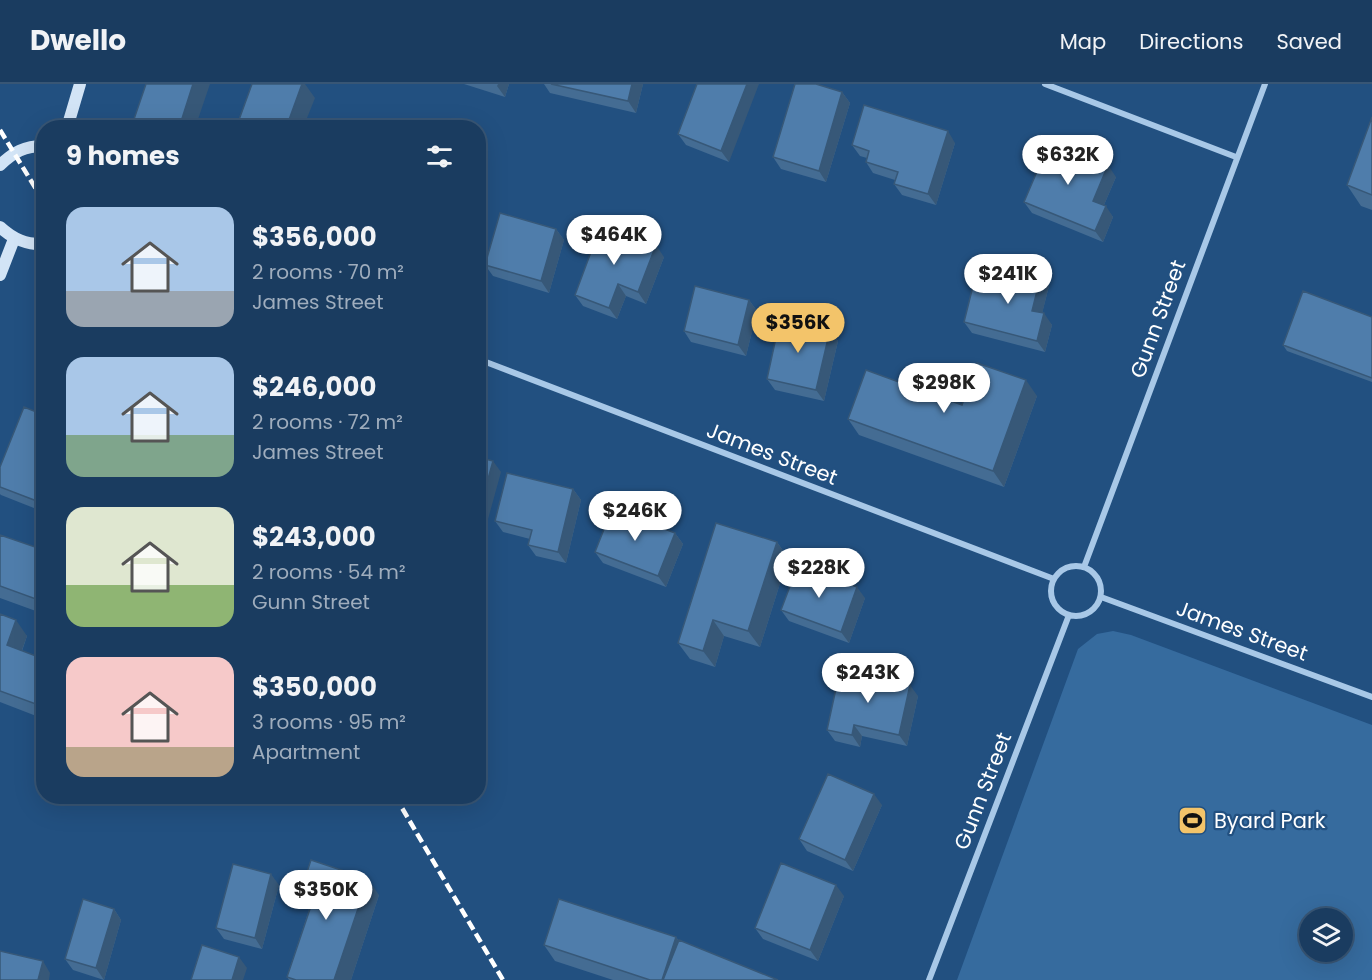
<!DOCTYPE html>
<html lang="en">
<head>
<meta charset="utf-8">
<style>
	body { margin:0; font-family:Poppins,sans-serif; background:#274769; color:#f1f3f6; height:100vh; display:flex; flex-direction:column; font-size:22px; white-space:nowrap }
	* { box-sizing:border-box; margin:0 }
	p { font-size:20px; color:#9fadbd }
	.icon { flex:none; width:33px; height:33px; fill:none; stroke:currentColor; stroke-width:2; stroke-linecap:round; stroke-linejoin:round }
	.map { position:relative; flex:1; overflow:hidden }
	.panel { position:absolute; left:36px; top:36px; width:450px; height:684px; display:flex; flex-direction:column; background:#1a3c60; border-radius:24px; box-shadow:0 6px 24px #0002,0 0 0 2px #385675 }
	.panel>* { flex:none }
	.controls { position:absolute; left:1299px; top:824px; display:grid; gap:12px }
	.controls a { display:grid; place-items:center; width:54px; height:54px; border-radius:50%; background:#1a3c60; box-shadow:0 6px 24px #0002,0 0 0 2px #385675; font-size:30px }
	.price { position:absolute; translate:-50% -51px; padding:0 14px; border-radius:21px; background:#fff; color:#222; font-size:20px; line-height:39px; filter:drop-shadow(0 2px 3px #0008) }
	.price::after { content:''; position:absolute; left:50%; top:36px; width:18px; height:14px; margin-left:-9px; background:inherit; clip-path:polygon(0 0,100% 0,50% 100%) }
	.price.selected { background:#f3c46a; color:#111 }
	ul { padding:0; list-style:none }
	li { display:flex; align-items:center; gap:18px; height:150px; padding:0 30px }
	li span { display:grid; place-items:center; flex:none; width:168px; height:120px; border-radius:18px; color:#555 }
	li>.icon { margin-inline-start:auto }
	span .icon { width:72px; height:72px; fill:#fffc; stroke-width:1 }
	li b { font-size:26px }
	h2 { display:flex; justify-content:space-between; align-items:center; height:72px; padding:0 30px; font-size:26px }
	header { display:flex; align-items:center; gap:36px; box-sizing:border-box; height:84px; padding:0 30px; background:#1a3c60; border-bottom:2px solid #385675 }
	header strong { font-size:28px }
	nav { display:flex; gap:33px; margin-inline-start:auto; font-size:21px }
	.map>svg:first-child { display:block }
	.green { fill:#366b9e; fill-rule:evenodd }
	.lines { fill:none; stroke-linecap:round; stroke-linejoin:round }
	.street { stroke:#a8c8e7; stroke-width:6 }
	.secondary { stroke:#d2e4f6; stroke-width:12 }
	.rail { stroke:#fff; stroke-width:4.5; stroke-dasharray:10 4.5; stroke-linecap:butt }
	.wall { fill:#446c93 }
	.shaded-wall { fill:#375878 }
	.building { fill:#4f7dab; stroke:#375878; stroke-width:1.5 }
	.labels { text-anchor:middle; stroke-width:4.5; stroke-linejoin:round; paint-order:stroke }
	.street-label { font-size:21px; fill:#fff; stroke:#225080 }
	.poi-label { font-size:21px; fill:#fff; stroke:#225080; text-anchor:start }
</style>
</head>
<body>
<header>
<strong>Dwello</strong>
<nav><a>Map</a><a>Directions</a><a>Saved</a></nav>
</header>
<div class="map">
<svg width="1372" height="896" viewBox="0 0 1372 896">
	<rect width="100%" height="100%" fill="#225080"/>
	<!-- green -->
	<path class="green" d="M1113 547 1131 551 1372 641V896H957L1078 565 1097 550ZM1310 834H1342V867H1310Z"/>
	<g class="lines">
		<!-- street -->
		<path class="street" d="M1045 0 1236 73
			M478 275 1054 495
			M1051 507a25 25 0 1 1 50 0a25 25 0 1 1-50 0Z
			M1084 483 1265 0
			M1101 513 1372 613
			M929 896 1069 531"/>
		<!-- secondary -->
		<path class="secondary" d="M67 44 80 0
			M0 81C14 68 24 62 44 62
			M0 143C13 155 26 161 44 160
			M0 191 14 155"/>
		<!-- rail -->
		<path class="rail" d="M0 46 44 118
			M395 712 503 896"/>
	</g>
	<!-- wall -->
	<path class="wall" d="M464 0H509L505 13Z
		M544 0H643L636 29 550 9Z
		M697 0 729 78 686 61 678 50Z
		M842 8 850 19 826 98 781 85 773 73Z
		M1372 33V126L1361 122 1347 101Z
		M955 59 936 121 902 111 894 100 895 96 873 89 866 78 867 74 860 72 852 61Z
		M1116 93 1104 121 1113 133 1103 158 1032 129 1024 118Z
		M556 145 564 156 549 209 493 192 485 181Z
		M664 173 646 220 626 212 617 235 583 222 575 211Z
		M1041 191 1049 202 1042 229 1052 241 1045 268 972 249 964 238 993 207Z
		M749 216 757 227 746 272 691 258 684 247Z
		M1372 233V298L1287 267 1283 261Z
		M830 246 838 257 824 317 775 306 767 295Z
		M1037 312 1004 403 859 351 848 335Z
		M44 331V428L1 411 0 410V383Z
		M573 405 581 416 566 479 536 472 528 461 530 455 503 448 495 437Z
		M675 449 683 460 666 503 603 479 595 468Z
		M0 451 44 466V530L0 514Z
		M777 458 788 474 760 563 724 552 715 583 690 575 678 559Z
		M865 514 849 559 789 537 781 526Z
		M0 530 27 552 22 567 44 575V635L0 618Z
		M918 612 907 662 862 652 860 663 835 657 827 646Z
		M882 721 853 787 807 767 799 755Z
		M279 801 262 865 224 855 216 844Z
		M379 811 351 896H289L287 893 309 826 299 812Z
		M844 812 818 877 763 855 755 844Z
		M114 825 121 836 104 896 73 886 65 875Z
		M676 853 679 857 778 896H613L555 877 544 861Z"/>
	<!-- shaded-wall -->
	<path class="shaded-wall" d="M193 0H210L195 44H179Z
		M302 0H305L315 14 303 44H286Z
		M498 0H509L505 13 497 2Z
		M632 0H643L636 29 628 17Z
		M747 0H759L729 78 721 67Z
		M842 8 850 19 826 98 819 87Z
		M948 47 955 59 936 121 928 110Z
		M1108 81 1116 93 1101 128 1093 117Z
		M1106 122 1113 133 1103 158 1095 147Z
		M556 145 564 156 549 209 541 197Z
		M656 161 664 173 646 220 638 208Z
		M1041 191 1049 202 1040 238 1032 227Z
		M618 200 626 212 617 235 609 224Z
		M749 216 757 227 746 272 738 261Z
		M1044 229 1052 241 1045 268 1037 257Z
		M830 246 838 257 824 317 816 306Z
		M1026 296 1037 312 1004 403 993 387Z
		M493 377 501 388 482 457 478 451V431Z
		M573 405 581 416 566 479 558 468Z
		M675 449 683 460 666 503 658 492Z
		M777 458 788 474 760 563 748 547Z
		M857 503 865 514 849 559 841 548Z
		M16 536 27 552 18 577 7 561Z
		M713 536 724 552 715 583 703 567Z
		M910 601 918 612 907 662 899 651Z
		M854 641 862 652 860 663 852 651Z
		M874 710 882 721 853 787 845 776Z
		M271 790 279 801 262 865 255 854Z
		M368 795 379 811 351 896H334Z
		M836 801 844 812 818 877 810 866Z
		M114 825 121 836 104 896 96 884Z
		M676 853 687 869 678 896H662Z
		M239 873 247 884 243 896H232Z
		M43 877 50 889 49 896H38Z"/>
	<!-- building -->
	<path class="building" d="M146 0H193L179 44H131Z
		M252 0H302L286 44H236Z
		M551 0H632L628 17Z
		M697 0H747L721 67 678 50Z
		M795 0H816L842 8 819 87 773 73Z
		M864 21 948 47 928 110 894 100 898 88 866 78 869 67 852 61Z
		M1372 33V111L1347 101Z
		M357 40 367 44H356Z
		M1050 57 1108 81 1093 117 1106 122 1095 147 1024 118Z
		M500 129 556 145 541 197 485 181Z
		M601 141 656 161 638 208 618 200 609 224 575 211Z
		M1000 181 1041 191 1032 227 1044 229 1037 257 964 238 973 202 993 207Z
		M695 202 749 216 738 261 684 247Z
		M1303 207 1372 233V294L1283 261Z
		M780 235 830 246 816 306 767 295Z
		M977 279 1026 296 993 387 848 335 866 286 962 321Z
		M24 323 44 331V415L42 419 0 403V383Z
		M478 373 493 377 478 431Z
		M507 389 573 405 558 468 528 461 532 446 495 437Z
		M612 425 675 449 658 492 595 468Z
		M716 439 777 458 748 547 713 536 703 567 678 559Z
		M0 451 44 466V518L0 502Z
		M798 481 857 503 841 548 781 526Z
		M0 530 16 536 7 561 44 575V623L0 607Z
		M840 586 910 601 899 651 854 641 852 651 827 646Z
		M828 690 874 710 845 776 799 755Z
		M311 776 368 795 334 896H296L287 893 313 816 299 812Z
		M781 779 836 801 810 866 755 844Z
		M233 780 271 790 255 854 216 844Z
		M83 815 114 825 96 884 65 875Z
		M559 815 676 853 662 896H650L544 861Z
		M679 856 778 896H663Z
		M202 861 239 873 232 896H191Z
		M0 867 43 877 38 896H0Z"/>
	<!-- icons -->
	<defs>
		<symbol id="stadium-square" viewBox="-11 -11 22 22"><rect x="-9" y="-9" width="18" height="18" rx="4" fill="#f3c46a" stroke="#225080"/><path d="M0-5a6.5 5 0 1 0 0 10a6.5 5 0 1 0 0-10ZM-3.5-1.8h7v3.6h-7Z" fill="#111"/></symbol>
	</defs>
	<g fill-rule="evenodd">
		<use href="#stadium-square" x="1176" y="720" width="33" height="33"/>
	</g>
	<g class="labels">
		<!-- street labels -->
		<g class="street-label">
			<text transform="translate(1158 235) rotate(-70)" y="7">Gunn Street</text>
			<text transform="translate(772 370) rotate(21)" y="7">James Street</text>
			<text transform="translate(1242 547) rotate(20)" y="7">James Street</text>
			<text transform="translate(983 707) rotate(-69)" y="7">Gunn Street</text>
		</g>
		<!-- poi labels -->
		<g class="poi-label">
			<text x="1214" y="744">Byard Park</text>
		</g>
	</g>
</svg>
<div class="controls">
<a><svg class="icon" aria-label="layers" viewBox="0 0 24 24"><path d="M12 4l9 5-9 5-9-5zM3 14l9 5 9-5"/></svg></a>
</div>
<b class="price" style="left:1068px;top:102px">$632K</b>
<b class="price" style="left:614px;top:182px">$464K</b>
<b class="price" style="left:1008px;top:221px">$241K</b>
<b class="price selected" style="left:798px;top:270px">$356K</b>
<b class="price" style="left:944px;top:330px">$298K</b>
<b class="price" style="left:635px;top:458px">$246K</b>
<b class="price" style="left:819px;top:515px">$228K</b>
<b class="price" style="left:868px;top:620px">$243K</b>
<b class="price" style="left:326px;top:837px">$350K</b>
<section class="panel">
<h2>9 homes<svg class="icon" aria-label="filters" viewBox="0 0 24 24"><path d="M4 7h16M4 17h16"/><circle cx="9" cy="7" r="2"/><circle cx="15" cy="17" r="2"/></svg></h2>
<ul>
<li><span style="background:linear-gradient(#a9c7e8 70%,#9aa5b1 0)"><svg class="icon" aria-label="home" viewBox="0 0 24 24"><path d="M3 11l9-7 9 7M6 9v11h12V9"/></svg></span><div><b>$356,000</b><p>2 rooms · 70 m²</p><p>James Street</p></div></li>
<li><span style="background:linear-gradient(#a9c7e8 65%,#7fa58c 0)"><svg class="icon" aria-label="home" viewBox="0 0 24 24"><path d="M3 11l9-7 9 7M6 9v11h12V9"/></svg></span><div><b>$246,000</b><p>2 rooms · 72 m²</p><p>James Street</p></div></li>
<li><span style="background:linear-gradient(#dfe7d0 65%,#8fb573 0)"><svg class="icon" aria-label="home" viewBox="0 0 24 24"><path d="M3 11l9-7 9 7M6 9v11h12V9"/></svg></span><div><b>$243,000</b><p>2 rooms · 54 m²</p><p>Gunn Street</p></div></li>
<li><span style="background:linear-gradient(#f6c9c9 75%,#b9a48a 0)"><svg class="icon" aria-label="home" viewBox="0 0 24 24"><path d="M3 11l9-7 9 7M6 9v11h12V9"/></svg></span><div><b>$350,000</b><p>3 rooms · 95 m²</p><p>Apartment</p></div></li>
</ul>
</section>
</div>
</body>
</html>
